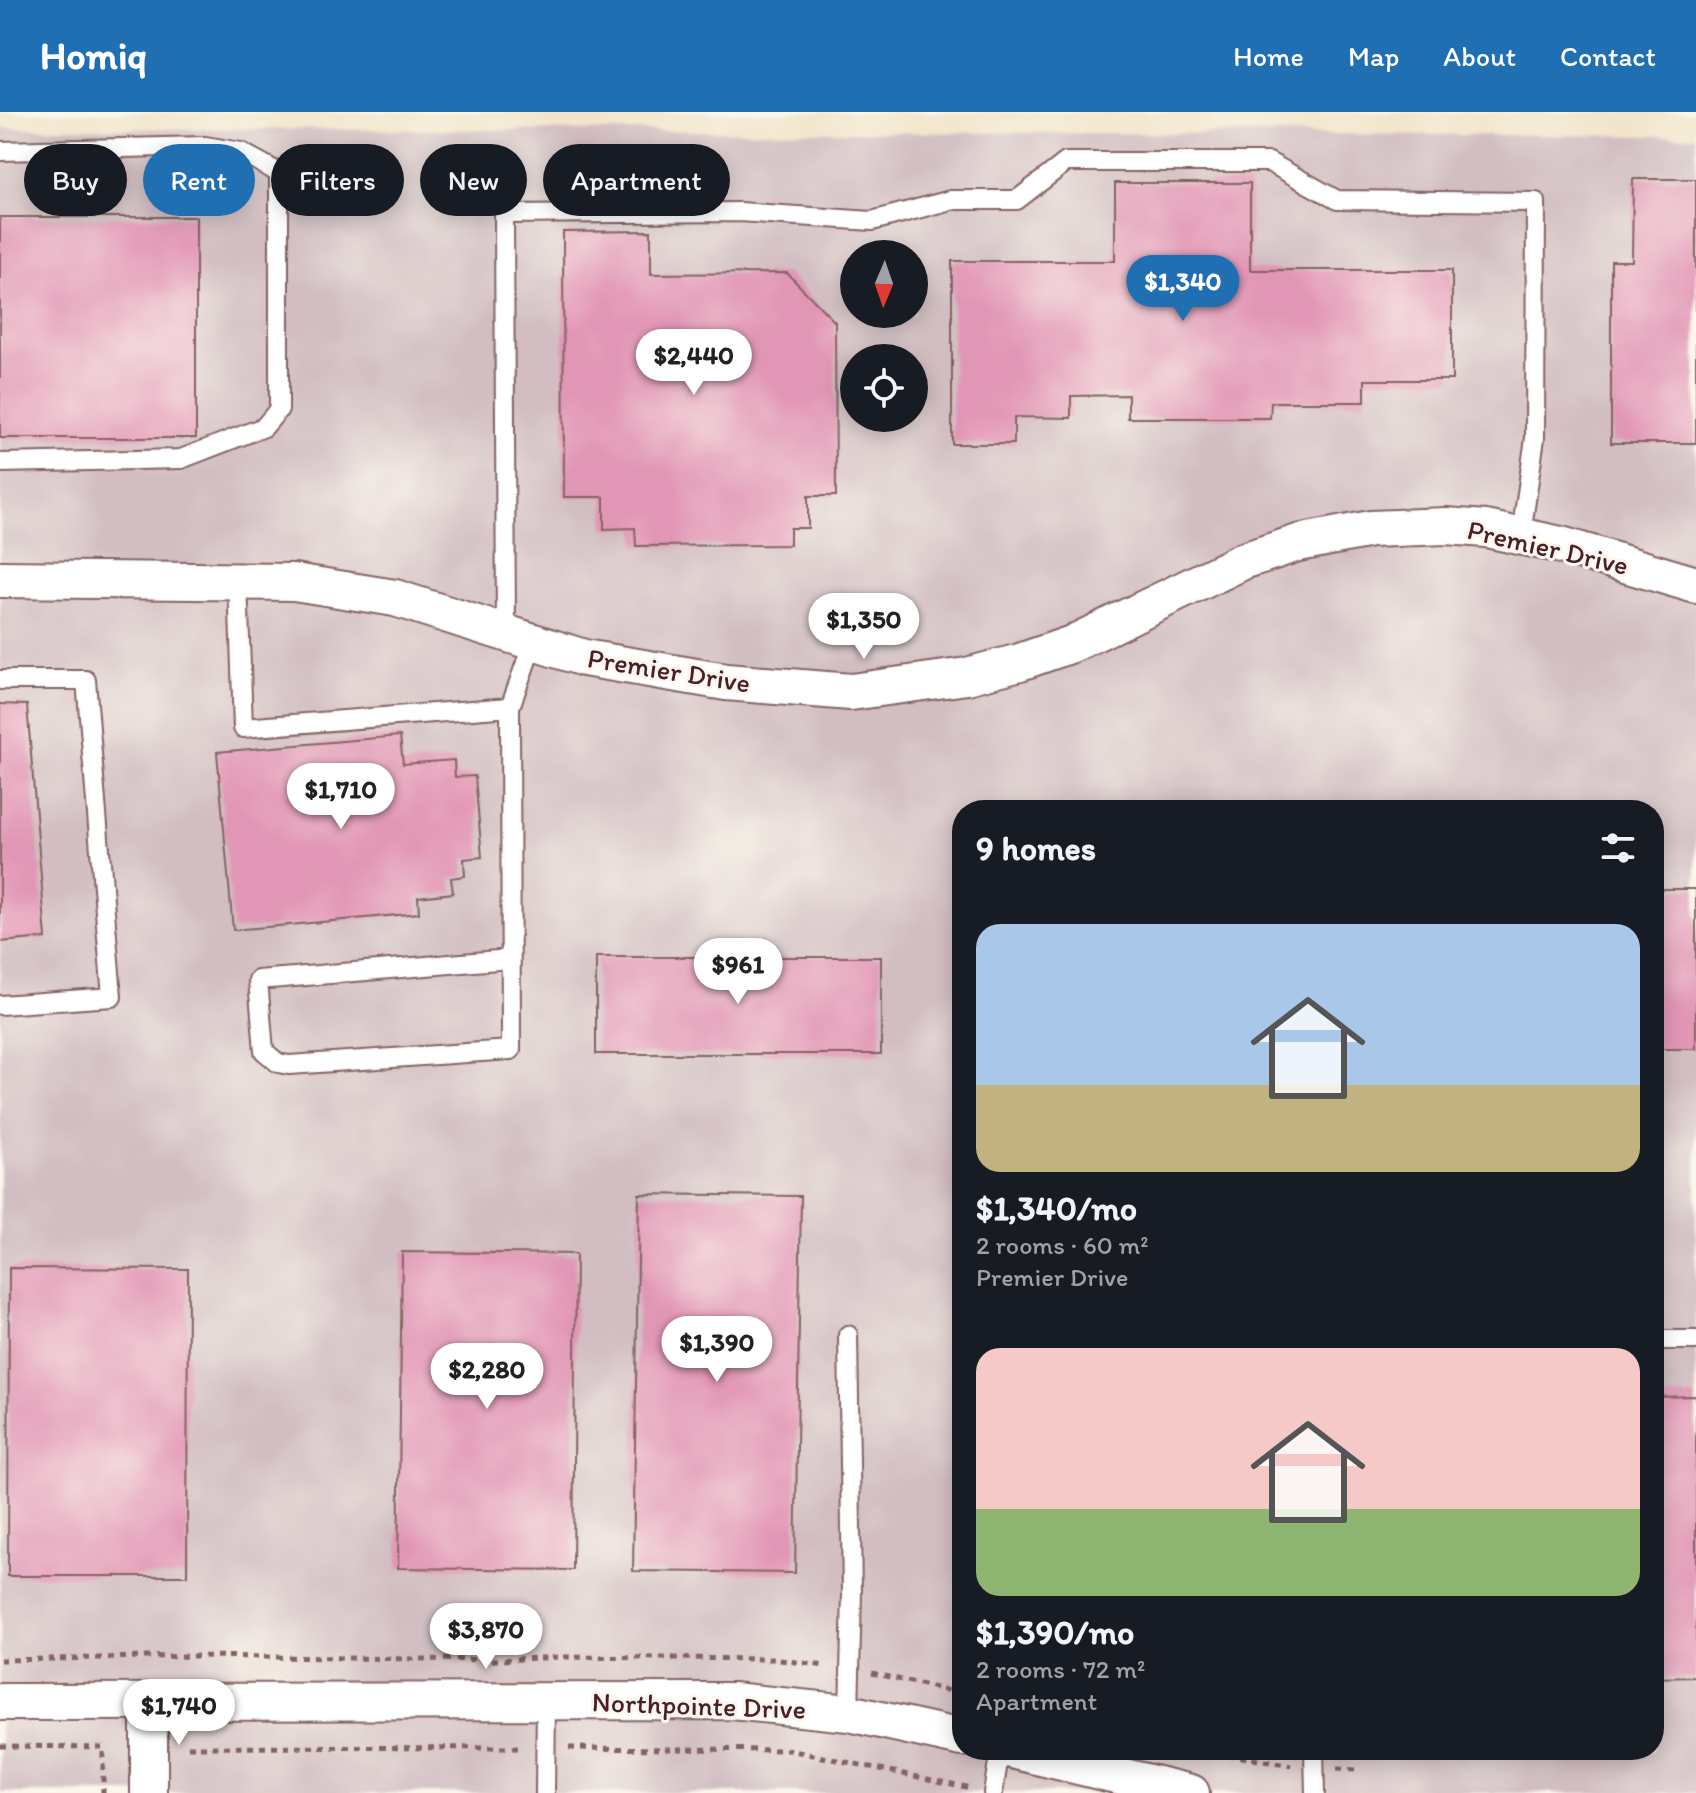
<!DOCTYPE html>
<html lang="en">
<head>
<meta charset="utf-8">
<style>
	body { margin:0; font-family:Itim,sans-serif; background:#242831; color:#f1f3f6; height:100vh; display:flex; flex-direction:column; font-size:30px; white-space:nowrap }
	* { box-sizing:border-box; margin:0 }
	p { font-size:26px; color:#9ea1a6 }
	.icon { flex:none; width:44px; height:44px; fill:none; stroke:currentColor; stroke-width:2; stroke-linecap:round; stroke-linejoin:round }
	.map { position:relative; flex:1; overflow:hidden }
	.drawer { position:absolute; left:952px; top:688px; width:712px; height:960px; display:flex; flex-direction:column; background:#171b24; border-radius:32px; box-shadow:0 4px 20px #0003 }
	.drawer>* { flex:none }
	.hud { position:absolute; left:24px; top:32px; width:760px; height:72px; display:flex; gap:16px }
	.needle { width:52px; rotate:182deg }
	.buttons { position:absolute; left:840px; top:128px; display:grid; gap:16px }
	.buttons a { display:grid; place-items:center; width:88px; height:88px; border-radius:50%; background:#171b24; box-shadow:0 4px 20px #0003; font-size:40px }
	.price { position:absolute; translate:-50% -68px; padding:0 18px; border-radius:28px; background:#fff; color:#222; font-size:26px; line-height:52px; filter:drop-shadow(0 2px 4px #0008) }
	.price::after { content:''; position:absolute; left:50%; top:48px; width:24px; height:18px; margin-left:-12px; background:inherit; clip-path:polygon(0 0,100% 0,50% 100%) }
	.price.current { background:#1f6fb2; color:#fff }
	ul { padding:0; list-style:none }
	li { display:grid; align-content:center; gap:16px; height:424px; padding:0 24px }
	li span { display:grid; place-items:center; height:248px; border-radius:24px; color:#555 }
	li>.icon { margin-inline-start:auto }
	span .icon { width:144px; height:144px; fill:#fffc; stroke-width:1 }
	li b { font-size:34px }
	h2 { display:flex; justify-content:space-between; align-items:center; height:96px; padding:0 24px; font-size:34px }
	.chip { padding:0 28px; border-radius:36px; background:#171b24; box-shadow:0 4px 20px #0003; font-size:28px; line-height:72px }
	.chip.current { background:#1f6fb2; color:#fff }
	header { display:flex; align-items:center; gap:48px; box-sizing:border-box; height:112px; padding:0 40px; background:#1f6fb2; color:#fff }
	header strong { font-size:38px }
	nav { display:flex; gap:44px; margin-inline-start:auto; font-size:28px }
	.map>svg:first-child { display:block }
	.industrial { fill:#d2bec2; fill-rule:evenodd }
	.building { fill:#e296b6 }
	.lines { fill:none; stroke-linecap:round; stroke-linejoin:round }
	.lane-casing { stroke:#856463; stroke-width:22 }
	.street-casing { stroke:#856463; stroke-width:40 }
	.path { stroke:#856463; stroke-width:5; stroke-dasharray:6 6; stroke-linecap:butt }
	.lane { stroke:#fff; stroke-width:18 }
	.street { stroke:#fff; stroke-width:36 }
	.labels { text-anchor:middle; stroke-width:6; stroke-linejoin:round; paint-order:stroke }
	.street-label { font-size:28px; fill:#4a1f2b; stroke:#fbf7ec }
</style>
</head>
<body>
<header>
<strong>Homiq</strong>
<nav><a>Home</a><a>Map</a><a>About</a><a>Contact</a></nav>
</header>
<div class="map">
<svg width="1696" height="1681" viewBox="0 0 1696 1681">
	<rect width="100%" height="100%" fill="#fbf7ec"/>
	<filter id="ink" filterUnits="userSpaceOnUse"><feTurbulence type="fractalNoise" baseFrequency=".0125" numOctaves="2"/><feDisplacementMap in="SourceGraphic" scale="16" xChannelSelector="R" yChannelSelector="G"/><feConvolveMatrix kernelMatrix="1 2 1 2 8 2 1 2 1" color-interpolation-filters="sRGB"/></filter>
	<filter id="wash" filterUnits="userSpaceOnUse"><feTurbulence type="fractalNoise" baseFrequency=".006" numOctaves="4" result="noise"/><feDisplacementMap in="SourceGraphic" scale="32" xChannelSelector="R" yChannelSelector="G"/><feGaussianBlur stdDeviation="1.8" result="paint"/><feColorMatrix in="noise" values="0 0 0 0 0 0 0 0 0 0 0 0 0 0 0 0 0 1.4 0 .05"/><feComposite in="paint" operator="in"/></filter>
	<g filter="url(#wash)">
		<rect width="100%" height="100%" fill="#f3e5cb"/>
		<!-- industrial -->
		<path class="industrial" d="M0 16 1696 24V1681H0ZM854 142H914V202H854ZM854 246H914V306H854ZM962 698H1654V1638H962Z"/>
		<g id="blocks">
			<!-- building -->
			<path class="building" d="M1633 67H1696V331H1611V149H1632Z
				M1115 71H1250V158H1452V268H1365V290H1271L1270 306H1128V283L1071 284V306L1014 305V332H952V149H1115Z
				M0 105H196V326H0Z
				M651 119V162L787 161 835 210 836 384H808V416H790V433L636 434 635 416 604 417V385H564L563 120Z
				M0 592 27 593 46 826 0 830Z
				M400 624 403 652 454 648 455 665 475 664 482 745 464 747 465 764 451 766 453 781 418 785 419 801 233 818 217 640Z
				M1654 777H1696V937H1654Z
				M596 845H881V942H596Z
				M639 1082 801 1084 795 1461 633 1459Z
				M402 1140 576 1142 573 1458 398 1456Z
				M9 1156 188 1157 187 1464H8Z
				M1696 1284V1565L1654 1566V1285Z"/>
		</g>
	</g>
	<g filter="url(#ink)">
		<use href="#blocks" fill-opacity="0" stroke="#856463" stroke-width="2"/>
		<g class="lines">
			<defs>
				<path id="lane" d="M0 39 205 34 241 40 279 61V297L264 315 181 347 0 351
					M238 467 243 616 510 595
					M506 521 504 102 739 100 872 109 951 88H1017L1066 50H1269L1337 88 1536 90 1535 326 1521 423
					M0 568H86L112 885 0 893
					M510 847 258 868 264 939 278 951 289 953 511 938 510 595 533 531
					M848 1223 852 1481 849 1601
					M1654 1228H1696
					M1314 1638 1315 1681
					M545 1681 546 1589
					M993 1681 1000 1638"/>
				<path id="street" d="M0 467 294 470 395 486 584 546 726 570 851 580 967 564 1020 550 1072 532 1243 449 1298 431 1371 417 1446 414 1486 417 1561 433 1696 473
					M0 1590 732 1589 849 1601 962 1626
					M1012 1638 1191 1681
					M149 1681V1589"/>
			</defs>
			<!-- lane casing -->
			<use href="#lane" class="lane-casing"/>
			<!-- street casing -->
			<use href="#street" class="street-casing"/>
			<!-- path -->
			<path class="path" d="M0 1548 194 1544 498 1548 560 1545 772 1547 826 1554
				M872 1561 962 1582
				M0 1634 103 1635V1681
				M188 1635 523 1636
				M569 1636 789 1638 971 1676
				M1205 1638 1291 1654
				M1337 1657 1357 1658"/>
			<!-- lane -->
			<use href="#lane" class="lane"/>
			<!-- street -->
			<use href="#street" class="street"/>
		</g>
	</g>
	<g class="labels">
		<!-- street labels -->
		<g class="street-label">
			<text transform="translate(1548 435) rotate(13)" y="10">Premier Drive</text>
			<text transform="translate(669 558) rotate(9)" y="10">Premier Drive</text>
			<text transform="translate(699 1593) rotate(2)" y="10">Northpointe Drive</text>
		</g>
	</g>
</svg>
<div class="buttons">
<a><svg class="needle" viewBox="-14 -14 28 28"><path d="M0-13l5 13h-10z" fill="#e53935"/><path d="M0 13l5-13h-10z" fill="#9ea1a6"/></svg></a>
<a><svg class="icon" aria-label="locate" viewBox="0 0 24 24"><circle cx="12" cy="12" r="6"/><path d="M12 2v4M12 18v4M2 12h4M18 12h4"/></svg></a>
</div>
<b class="price current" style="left:1183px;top:211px">$1,340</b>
<b class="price" style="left:694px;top:285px">$2,440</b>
<b class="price" style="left:864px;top:549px">$1,350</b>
<b class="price" style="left:341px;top:719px">$1,710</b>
<b class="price" style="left:738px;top:894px">$961</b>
<b class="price" style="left:717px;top:1272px">$1,390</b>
<b class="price" style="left:487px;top:1299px">$2,280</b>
<b class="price" style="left:486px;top:1559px">$3,870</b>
<b class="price" style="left:179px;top:1635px">$1,740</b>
<div class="hud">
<a class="chip">Buy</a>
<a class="chip current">Rent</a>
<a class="chip">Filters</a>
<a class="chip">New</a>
<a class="chip">Apartment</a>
</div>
<section class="drawer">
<h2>9 homes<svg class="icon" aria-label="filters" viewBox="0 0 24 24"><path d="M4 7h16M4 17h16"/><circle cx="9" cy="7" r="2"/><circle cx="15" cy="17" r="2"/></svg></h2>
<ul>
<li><span style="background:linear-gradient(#a9c7e8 65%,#c2b280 0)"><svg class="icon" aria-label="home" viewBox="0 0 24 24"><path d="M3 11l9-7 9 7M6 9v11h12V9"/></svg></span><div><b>$1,340/mo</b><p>2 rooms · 60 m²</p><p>Premier Drive</p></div></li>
<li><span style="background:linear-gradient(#f6c9c9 65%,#8fb573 0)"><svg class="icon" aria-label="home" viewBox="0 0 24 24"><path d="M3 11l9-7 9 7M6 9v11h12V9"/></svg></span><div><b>$1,390/mo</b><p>2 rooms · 72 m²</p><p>Apartment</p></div></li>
</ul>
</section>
</div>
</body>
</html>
